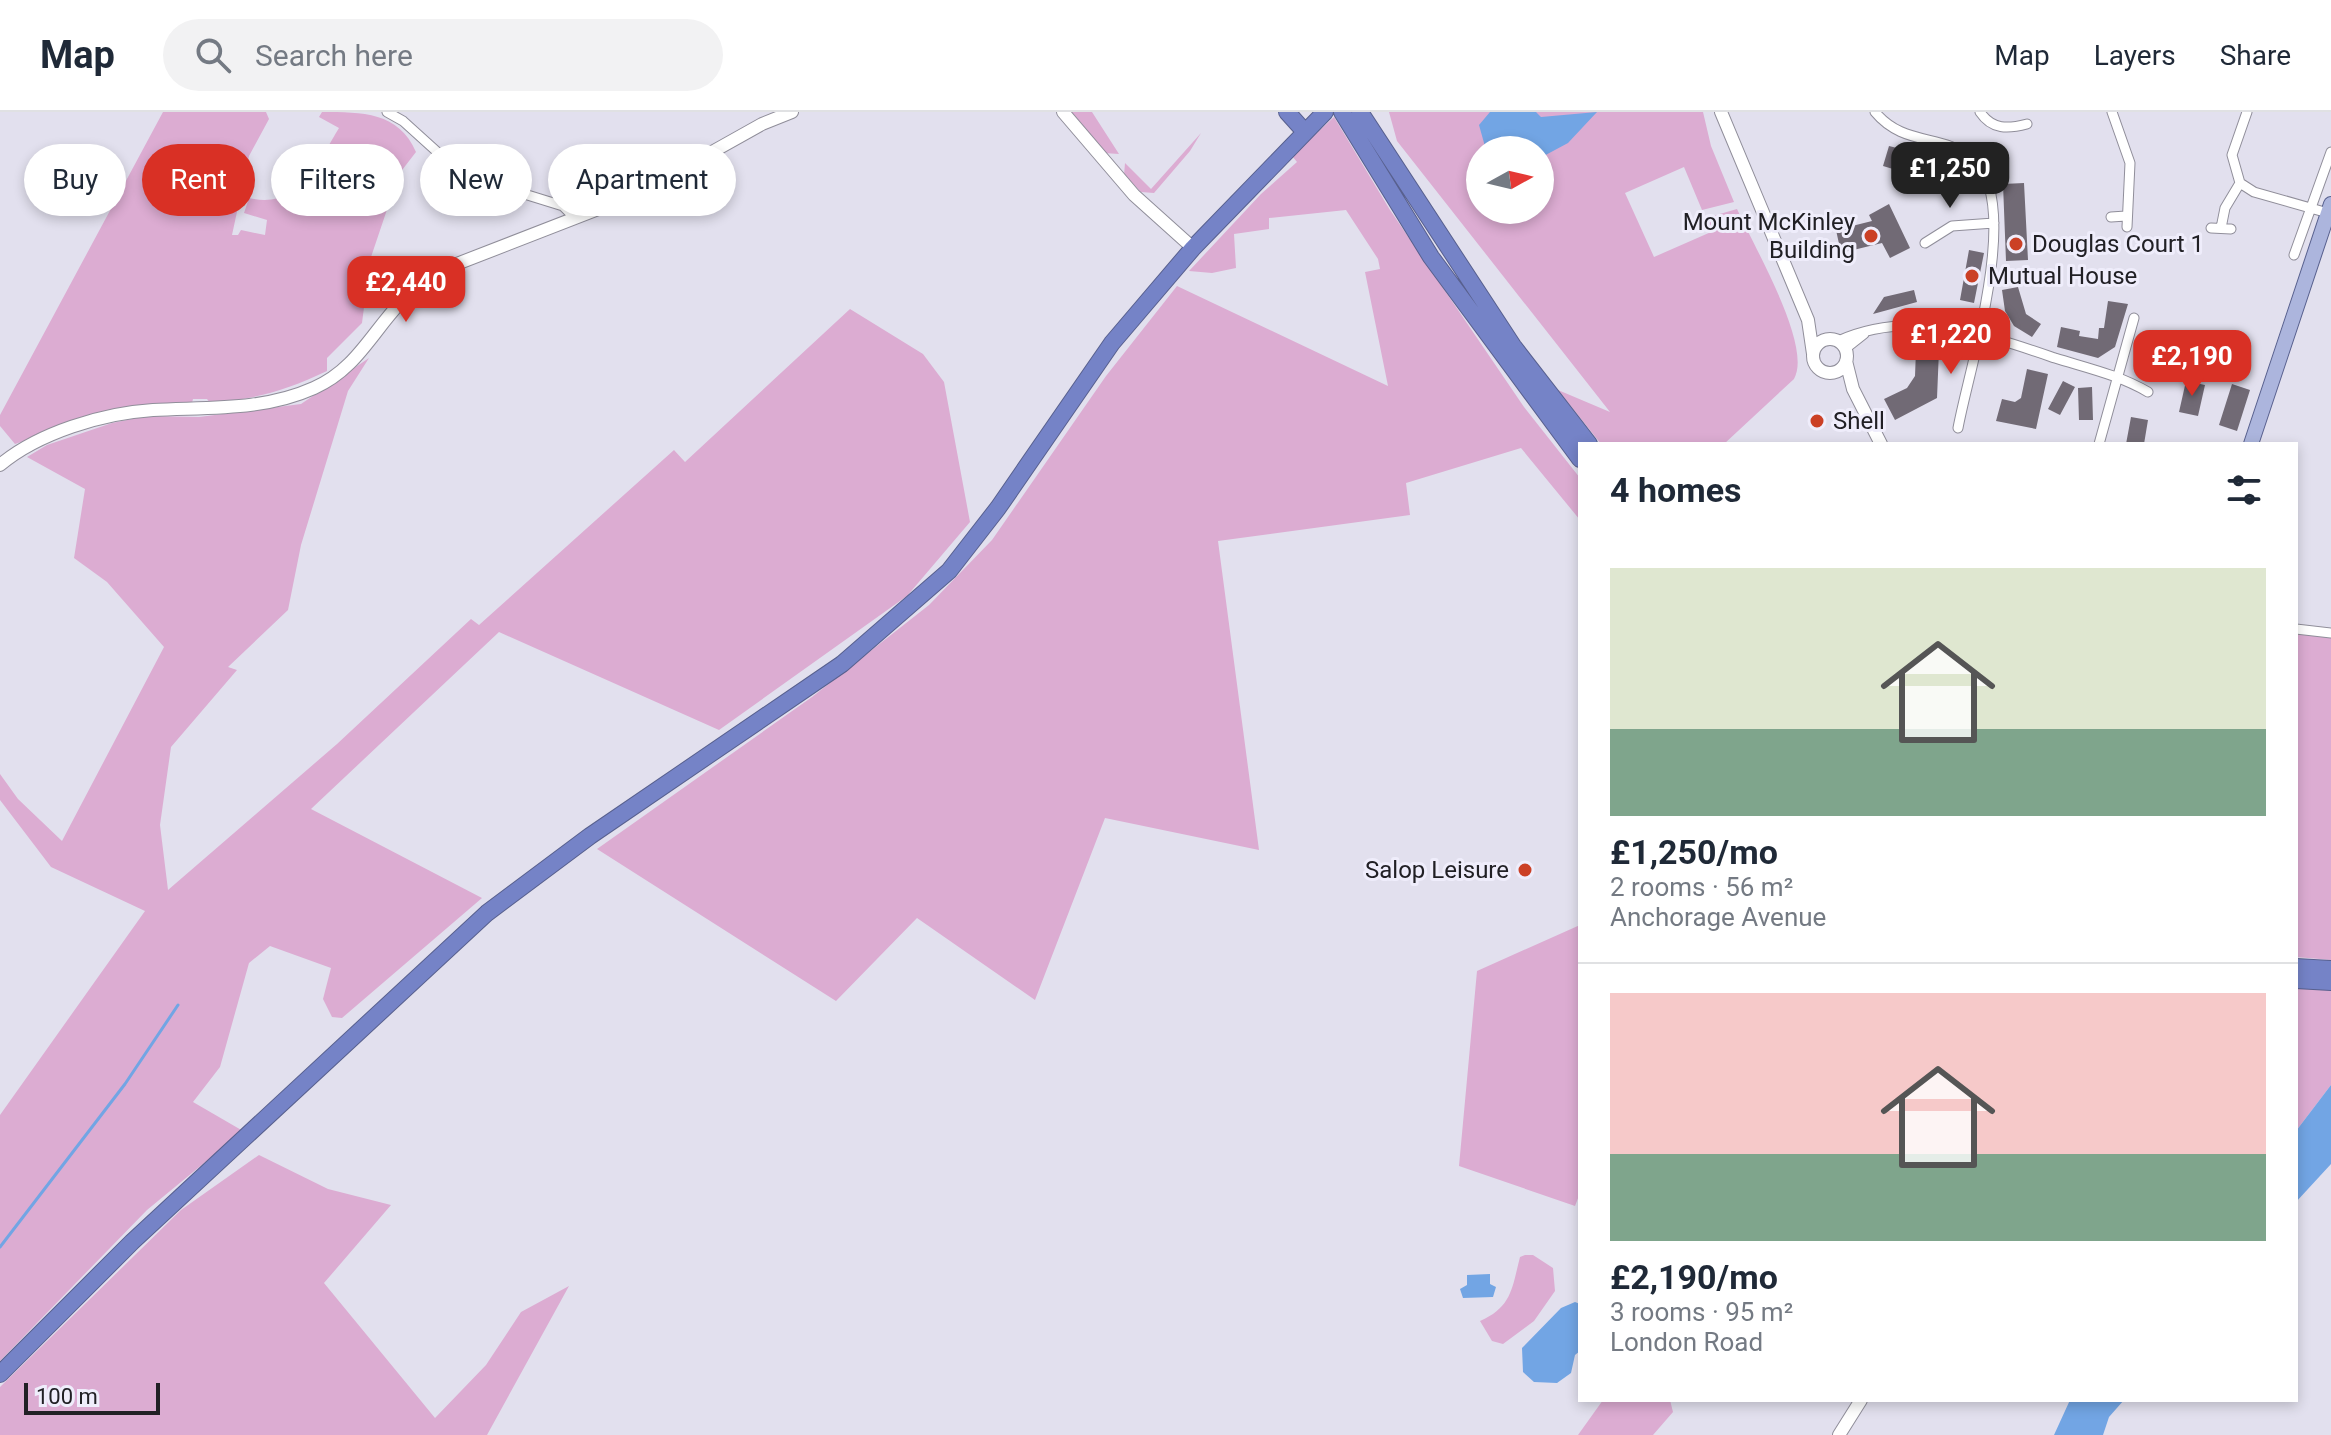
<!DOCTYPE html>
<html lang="en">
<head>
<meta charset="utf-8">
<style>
	body { margin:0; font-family:Roboto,sans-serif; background:#f2f2f3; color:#1f2937; height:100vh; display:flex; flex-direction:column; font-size:30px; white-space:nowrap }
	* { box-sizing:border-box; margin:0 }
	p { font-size:26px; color:#747a83 }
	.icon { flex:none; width:44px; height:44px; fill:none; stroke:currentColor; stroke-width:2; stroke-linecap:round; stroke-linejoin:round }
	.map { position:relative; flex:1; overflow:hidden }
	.side { position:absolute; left:1578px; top:330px; width:720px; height:960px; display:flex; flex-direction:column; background:#fff; border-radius:0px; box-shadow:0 4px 12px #0003 }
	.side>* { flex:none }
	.top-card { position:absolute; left:24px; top:32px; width:760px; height:72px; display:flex; gap:16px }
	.needle { width:52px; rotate:82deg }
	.tools { position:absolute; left:1466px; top:24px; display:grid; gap:16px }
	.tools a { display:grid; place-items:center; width:88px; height:88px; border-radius:50%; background:#fff; box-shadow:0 4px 12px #0003; font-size:40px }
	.scale { position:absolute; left:24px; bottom:20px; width:136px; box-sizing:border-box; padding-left:8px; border:4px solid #212025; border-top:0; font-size:22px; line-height:28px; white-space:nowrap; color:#212025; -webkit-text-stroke:6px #efedfb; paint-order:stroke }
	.price { position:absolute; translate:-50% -68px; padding:0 18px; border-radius:16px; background:#d93025; color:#fff; font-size:26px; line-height:52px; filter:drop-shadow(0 2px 4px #0008) }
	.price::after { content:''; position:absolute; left:50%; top:48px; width:24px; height:18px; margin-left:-12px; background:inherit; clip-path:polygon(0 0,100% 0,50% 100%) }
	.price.active { background:#222; color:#fff }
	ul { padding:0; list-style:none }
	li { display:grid; align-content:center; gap:16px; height:424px; padding:0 32px }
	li+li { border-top:2px solid #e0e1e3 }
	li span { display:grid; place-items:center; height:248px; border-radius:0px; color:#555 }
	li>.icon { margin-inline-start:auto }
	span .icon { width:144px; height:144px; fill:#fffc; stroke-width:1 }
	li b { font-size:34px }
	h2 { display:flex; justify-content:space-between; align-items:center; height:96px; padding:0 32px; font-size:34px }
	.tag { padding:0 28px; border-radius:36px; background:#fff; box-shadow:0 4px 12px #0003; font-size:28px; line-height:72px }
	.tag.active { background:#d93025; color:#fff }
	header { display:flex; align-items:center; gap:48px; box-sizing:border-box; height:112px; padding:0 40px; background:#fff; border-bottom:2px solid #e0e1e3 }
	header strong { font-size:38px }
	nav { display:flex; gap:44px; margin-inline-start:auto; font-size:28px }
	.search { width:560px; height:72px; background:#f2f2f3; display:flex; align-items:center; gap:20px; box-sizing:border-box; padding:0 28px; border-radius:44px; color:#747a83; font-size:30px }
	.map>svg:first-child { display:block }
	.green { fill:#dcacd2; fill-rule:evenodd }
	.water { fill:#72a5e4 }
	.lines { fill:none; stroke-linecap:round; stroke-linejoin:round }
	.stream { stroke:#72a5e4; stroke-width:3 }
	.building { fill:#716a75 }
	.street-casing { stroke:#908e9a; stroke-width:11 }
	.secondary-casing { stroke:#908e9a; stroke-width:14 }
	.primary-casing { stroke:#58608e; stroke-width:16 }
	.highway-casing { stroke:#58608e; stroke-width:18 }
	.street { stroke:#fff; stroke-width:9 }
	.secondary { stroke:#fff; stroke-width:12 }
	.primary { stroke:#acb5dd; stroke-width:14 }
	.highway { stroke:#7583c7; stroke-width:16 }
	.poi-dot { fill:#cb4025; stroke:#efedfb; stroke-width:3 }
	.labels { text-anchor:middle; stroke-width:6; stroke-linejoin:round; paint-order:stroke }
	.poi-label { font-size:24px; fill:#212025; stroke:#efedfb; text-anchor:start }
</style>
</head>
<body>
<header>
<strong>Map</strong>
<div class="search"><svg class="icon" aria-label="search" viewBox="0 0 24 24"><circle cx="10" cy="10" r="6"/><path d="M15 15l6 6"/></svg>Search here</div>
<nav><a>Map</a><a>Layers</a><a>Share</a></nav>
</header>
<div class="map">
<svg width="2331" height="1323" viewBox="0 0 2331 1323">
	<rect width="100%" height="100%" fill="#e2e0ee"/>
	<!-- green -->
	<path class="green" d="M163 0H266L269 7 249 44 232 123H238L241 118 265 123 267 108 244 101 249 86C299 98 317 52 339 16L319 5 322 0C362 0 399 0 416 40L399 62 370 148 362 211 327 246V259C285 279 256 287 210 291L207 287H193L192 291C123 293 79 310 15 332L0 314V303Z
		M1069 0H1092L1119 42 1104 41Z
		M1389 0H1703L1711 34 1734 90 1702 98 1684 55 1625 81 1654 145 1711 120 1706 106 1737 97C1753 133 1813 234 1794 267L1724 332H1601L1558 278 1610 300 1397 29ZM1480 38H1540V98H1480Z
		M1334 5 1390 98 1524 295 1580 366V408L1521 336 1406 371 1410 403 1218 429 1259 738 1105 706 1035 888 917 806 836 889 597 737 812 585 929 493 992 428 1106 264 1177 174 1388 274 1365 160 1380 157 1378 147 1346 98 1269 106V117L1234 122 1236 156 1212 161 1189 159 1261 82 1297 50 1292 44Z
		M1201 21 1190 39 1154 81 1141 80 1124 63 1125 51 1151 77Z
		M850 197 923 242 944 270 970 410 907 484 719 618 499 520 311 697 482 786 342 906 332 905 323 887 331 856 270 834 249 851 220 955 193 990 243 1019 147 1098 0 1249V1003L145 799 51 755 0 688V662L18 687 62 729 164 535 107 470 74 446 85 377 27 345 47 333 112 311 147 304 199 305 301 292 369 246 348 279 301 433 288 498 228 555 237 558 171 635 160 713 168 778 337 632 471 507 479 513 674 338 685 350Z
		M2296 521 2331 524V848L2296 845Z
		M1580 813V1081L1575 1094 1459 1054 1477 859Z
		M2296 877H2331V973L2296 1019Z
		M259 1043 328 1077 391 1093 324 1171 435 1306 486 1253 521 1200 569 1174 487 1323H0V1275L181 1098Z
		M1525 1143H1533L1553 1156 1555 1179 1534 1209 1503 1232 1492 1229 1480 1209C1512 1195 1512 1176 1520 1145Z
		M1603 1288H1670L1673 1300 1653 1323H1578Z"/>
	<!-- water -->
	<path class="water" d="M1490 0H1536L1541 5 1597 0 1568 31 1540 46V38H1486L1479 13Z
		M2331 973V1052L2296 1090V1019Z
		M1490 1162V1172L1496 1175 1493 1185 1463 1186 1460 1177 1467 1173V1163Z
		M1575 1190 1580 1192V1239L1575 1243 1571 1261 1557 1271 1534 1270 1523 1260 1522 1236 1561 1196Z
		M2070 1288H2124L2109 1305 2103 1323H2054Z"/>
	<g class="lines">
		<!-- stream -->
		<path class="stream" d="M0 1135 125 972 178 893"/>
	</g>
	<!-- building -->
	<path class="building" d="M1889 34 1909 39 1903 60 1883 54Z
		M2024 71 2028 148 2006 149 2003 72Z
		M1889 92 1910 136 1890 146 1882 131 1841 141 1836 118 1872 109 1869 103Z
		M1969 138 1984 141 1974 191 1960 188Z
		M2018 175 2026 202 2041 212 2032 225 2014 214 2005 199 2002 178Z
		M1914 178 1917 190 1873 202 1884 185Z
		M2108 189 2128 192 2115 235 2098 246 2057 235 2061 215 2080 219 2079 224 2098 227 2099 216H2104Z
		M1922 234 1939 238 1937 286 1895 308 1884 287 1907 276 1915 264 1916 238H1922Z
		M2027 257 2048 262 2036 317 1996 309 2002 287 2015 290 2021 286Z
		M2063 269 2075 275 2060 303 2048 297Z
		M2186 269 2205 273 2198 304 2179 300Z
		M2232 272 2250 278 2237 319 2219 313Z
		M2092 275 2093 308H2079L2078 276Z
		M2131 305 2148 308 2144 332H2126Z"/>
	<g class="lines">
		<defs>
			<path id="street" d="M387 0 403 9 445 47 521 81 563 94 575 106
				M1875 0C1904 35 1942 21 1973 47 2023 91 1969 256 1958 316
				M1980 0C1992 18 2008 17 2027 12
				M2112 0 2130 51 2127 115
				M2247 0 2232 43 2240 71 2254 80 2328 101
				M2111 105 2126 104
				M2211 116 2231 117
				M2221 116 2225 96 2240 71
				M1925 131 1952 114 1994 111
				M2294 143 2331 40
				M1838 229C1911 196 1984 222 2055 246 2087 256 2119 263 2148 280
				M1845 237 1864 222
				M2099 332 2134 206
				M2296 517 2331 521"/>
			<path id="secondary" d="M1063 0 1134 83 1193 136
				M1721 0 1808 208 1813 242
				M1813 244a17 17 0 1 1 34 0a17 17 0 1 1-34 0Z
				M1846 249 1853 277 1881 332
				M0 353C38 321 103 301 153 298 208 295 263 299 314 276 355 258 371 222 400 191 415 176 430 165 449 155L637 82 762 12 792 0
				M1839 1323 1861 1288"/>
			<path id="primary" d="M2251 332 2331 92"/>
			<path id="highway" d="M1287 0 1305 20
				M1342 0 1431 145 1580 347
				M1360 0 1513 234 1589 332
				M2296 855 2331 857
				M2296 868 2331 870
				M0 1262 132 1130 487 801 590 724 842 552 949 459 998 396 1112 231 1193 136 1325 0"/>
		</defs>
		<!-- street casing -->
		<use href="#street" class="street-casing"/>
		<!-- secondary casing -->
		<use href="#secondary" class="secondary-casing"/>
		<!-- primary casing -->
		<use href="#primary" class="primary-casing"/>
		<!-- highway casing -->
		<use href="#highway" class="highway-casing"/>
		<!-- street -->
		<use href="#street" class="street"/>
		<!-- secondary -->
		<use href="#secondary" class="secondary"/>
		<!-- primary -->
		<use href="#primary" class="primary"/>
		<!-- highway -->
		<use href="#highway" class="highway"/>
	</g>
	<!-- markers -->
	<g class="poi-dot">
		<circle cx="1871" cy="124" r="8"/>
		<circle cx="2016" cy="132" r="8"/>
		<circle cx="1972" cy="164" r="8"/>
		<circle cx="1817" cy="309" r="8"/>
		<circle cx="1525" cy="758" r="8"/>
	</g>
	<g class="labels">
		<!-- poi labels -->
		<g class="poi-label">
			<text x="1855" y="118" text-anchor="end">Mount McKinley<tspan x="1855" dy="28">Building</tspan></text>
			<text x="2032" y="140">Douglas Court 1</text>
			<text x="1988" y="172">Mutual House</text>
			<text x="1833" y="317">Shell</text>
			<text x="1509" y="766" text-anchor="end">Salop Leisure</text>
		</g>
	</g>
</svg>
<div class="tools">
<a><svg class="needle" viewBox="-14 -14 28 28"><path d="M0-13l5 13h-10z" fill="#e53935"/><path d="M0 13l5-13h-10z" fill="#747a83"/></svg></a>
</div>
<div class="scale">100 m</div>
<b class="price active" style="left:1950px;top:98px">£1,250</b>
<b class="price" style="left:406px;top:212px">£2,440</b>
<b class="price" style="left:1951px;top:264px">£1,220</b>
<b class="price" style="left:2192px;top:286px">£2,190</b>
<div class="top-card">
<a class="tag">Buy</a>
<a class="tag active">Rent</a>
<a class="tag">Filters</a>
<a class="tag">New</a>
<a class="tag">Apartment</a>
</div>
<section class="side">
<h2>4 homes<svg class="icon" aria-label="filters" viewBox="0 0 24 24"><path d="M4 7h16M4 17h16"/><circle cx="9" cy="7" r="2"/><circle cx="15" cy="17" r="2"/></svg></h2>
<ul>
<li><span style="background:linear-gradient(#dfe7d0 65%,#7fa58c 0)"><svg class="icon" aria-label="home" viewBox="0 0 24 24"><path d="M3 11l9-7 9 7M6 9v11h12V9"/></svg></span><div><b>£1,250/mo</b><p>2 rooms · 56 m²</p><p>Anchorage Avenue</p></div></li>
<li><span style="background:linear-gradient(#f6c9c9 65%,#7fa58c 0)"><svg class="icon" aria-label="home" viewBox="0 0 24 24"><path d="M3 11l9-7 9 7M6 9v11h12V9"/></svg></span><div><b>£2,190/mo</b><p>3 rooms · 95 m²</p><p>London Road</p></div></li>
</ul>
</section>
</div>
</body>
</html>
